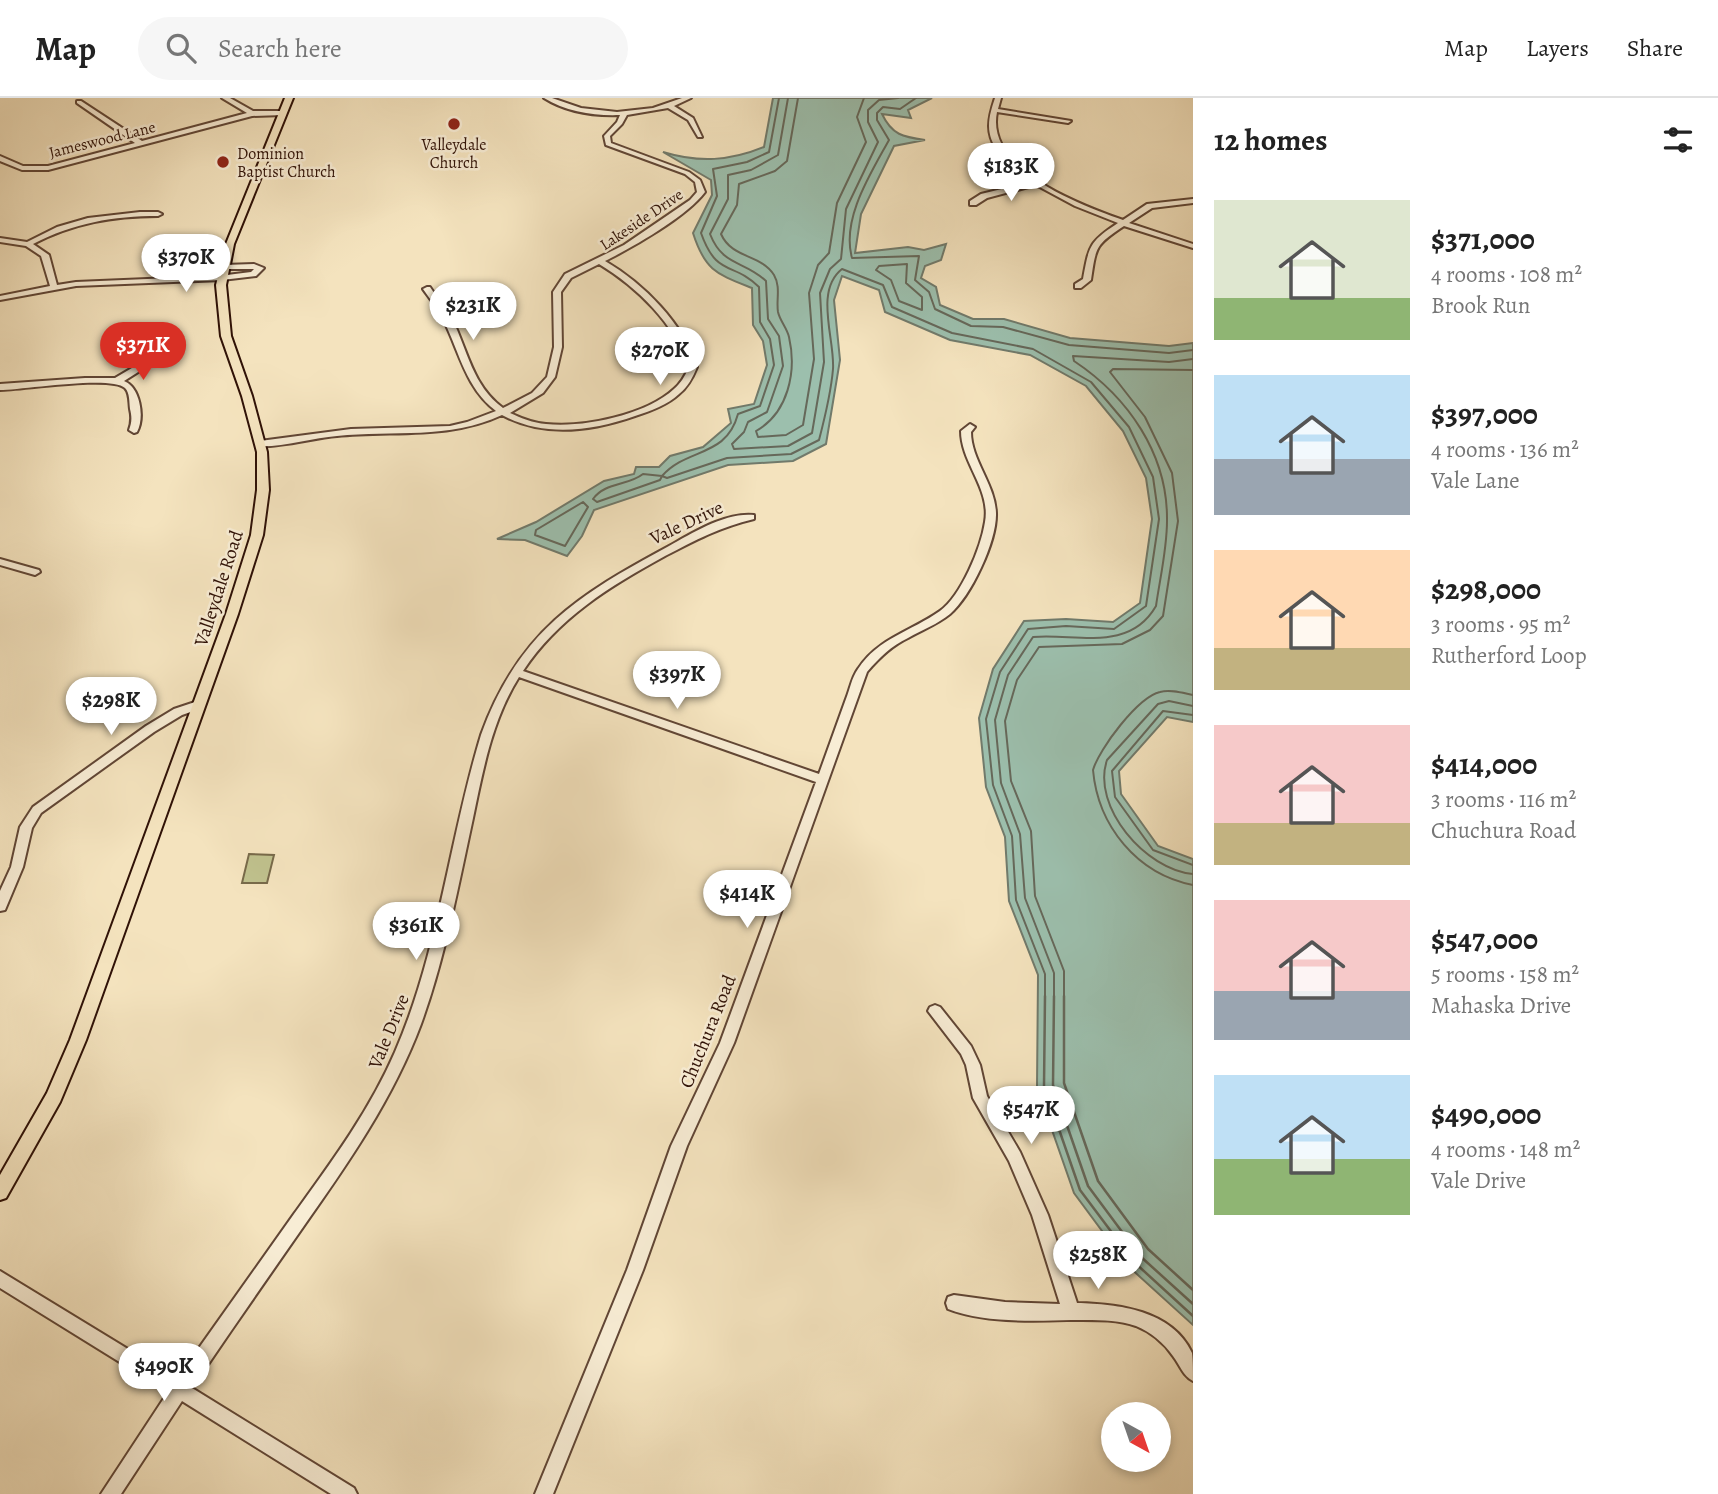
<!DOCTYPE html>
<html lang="en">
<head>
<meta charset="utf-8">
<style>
	body { margin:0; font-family:Alegreya,serif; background:#f6f6f6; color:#222; height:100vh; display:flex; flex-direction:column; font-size:26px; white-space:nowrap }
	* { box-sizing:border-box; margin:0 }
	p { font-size:23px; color:#767676 }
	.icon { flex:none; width:38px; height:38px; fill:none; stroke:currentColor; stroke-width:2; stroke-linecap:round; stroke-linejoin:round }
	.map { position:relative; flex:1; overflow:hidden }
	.details { display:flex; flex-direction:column; background:#fff; width:525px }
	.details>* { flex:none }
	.needle { width:46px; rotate:140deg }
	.controls { position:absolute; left:1101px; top:1304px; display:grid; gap:14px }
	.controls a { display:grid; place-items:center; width:70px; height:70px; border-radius:50%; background:#fff; box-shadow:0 4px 10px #0003; font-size:35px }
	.price { position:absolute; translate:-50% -60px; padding:0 16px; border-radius:24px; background:#fff; color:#222; font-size:23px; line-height:46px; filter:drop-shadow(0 2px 4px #0008) }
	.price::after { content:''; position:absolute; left:50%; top:42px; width:21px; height:16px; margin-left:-10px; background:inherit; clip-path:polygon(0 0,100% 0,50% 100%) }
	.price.selected { background:#d93025; color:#fff }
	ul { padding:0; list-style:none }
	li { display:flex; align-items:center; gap:21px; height:175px; padding:0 21px }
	li span { display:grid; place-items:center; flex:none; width:196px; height:140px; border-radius:0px; color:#555 }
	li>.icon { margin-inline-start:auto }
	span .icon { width:84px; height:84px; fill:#fffc; stroke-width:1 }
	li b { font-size:30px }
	h2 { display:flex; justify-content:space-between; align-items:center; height:84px; padding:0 21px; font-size:30px }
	header { display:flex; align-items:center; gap:42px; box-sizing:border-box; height:98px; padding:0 35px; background:#fff; border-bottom:2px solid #e0e0e0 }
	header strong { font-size:33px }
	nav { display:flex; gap:38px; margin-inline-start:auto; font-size:24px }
	.search { width:490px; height:63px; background:#f6f6f6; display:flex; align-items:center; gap:18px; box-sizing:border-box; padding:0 24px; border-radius:38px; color:#767676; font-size:26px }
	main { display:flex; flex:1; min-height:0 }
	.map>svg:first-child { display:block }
	.green { fill:#c0c28e; stroke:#786a4a; stroke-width:2 }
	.water { fill:#9cbfad; stroke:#717a6b; stroke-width:2 }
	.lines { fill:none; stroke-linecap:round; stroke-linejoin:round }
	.shore-far1 { stroke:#66685a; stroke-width:2 }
	.shore { stroke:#66685a; stroke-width:2.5 }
	.minor-casing { stroke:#614635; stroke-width:4 }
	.major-casing { stroke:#301207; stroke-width:4 }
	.minor { fill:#f8edd5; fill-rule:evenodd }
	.major { fill:#f4e3be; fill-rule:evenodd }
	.poi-dot { fill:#8f2418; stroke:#f8edd5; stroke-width:2.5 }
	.labels { text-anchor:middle; stroke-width:5; stroke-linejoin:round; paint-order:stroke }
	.far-street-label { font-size:16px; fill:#301207; stroke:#f8edd5 }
	.far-poi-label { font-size:16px; fill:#301207; stroke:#f8edd5 }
	.street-label { font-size:19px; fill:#301207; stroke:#f8edd5 }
</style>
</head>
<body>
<header>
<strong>Map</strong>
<div class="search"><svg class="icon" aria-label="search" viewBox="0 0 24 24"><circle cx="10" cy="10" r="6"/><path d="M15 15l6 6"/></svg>Search here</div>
<nav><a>Map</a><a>Layers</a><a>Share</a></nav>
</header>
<main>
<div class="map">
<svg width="1193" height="1396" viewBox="0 0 1193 1396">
	<rect width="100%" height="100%" fill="#f4e3be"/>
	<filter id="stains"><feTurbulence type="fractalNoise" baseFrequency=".00286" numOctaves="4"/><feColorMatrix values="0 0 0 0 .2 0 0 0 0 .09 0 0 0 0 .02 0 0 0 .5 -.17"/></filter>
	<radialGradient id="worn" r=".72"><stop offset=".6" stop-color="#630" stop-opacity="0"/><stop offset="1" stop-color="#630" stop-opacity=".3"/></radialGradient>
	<!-- green -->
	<path class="green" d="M249 756 274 757 267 785H242Z"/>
	<!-- water -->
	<path class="water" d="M773 0H932L908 12 911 20 882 16C892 37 903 39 925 42L894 48 861 116 855 155 908 149 924 152 946 146 941 162 925 168 921 180 936 189 940 207 973 221H1004L1070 240 1169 248 1193 245V624L1167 619 1119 673 1121 696 1158 748 1193 761V1227L1128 1168 1074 1095 1037 989 1038 877 1009 803 1005 739 986 689 979 620 993 571 1024 523 1066 521 1113 524 1140 505 1152 421 1146 380 1123 333 1086 288 1030 257 950 242 885 214 879 192 842 178 834 202 840 262 826 346 793 363 728 367 594 412 582 438 567 458 525 442 497 441 536 424 604 383 634 376 636 369H659L670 358 703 349 731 325 728 311 754 306 767 267 763 243 753 227 752 190C717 176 705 173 693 135L712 97 711 82 663 54C699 65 730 63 764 49Z"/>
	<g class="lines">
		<!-- shore-far1 -->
		<path class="shore-far1" d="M788 0 778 57 751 72 728 77V101L710 136C723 169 744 162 766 183L768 221 779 238 783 268 767 314 748 324 744 334 732 346 734 351 788 348 812 335 824 264 820 195 830 171 841 161 846 111 878 44 868 24V12L879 2 898 0
			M798 0 787 63 775 73 739 86 737 107 721 136C732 161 761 156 774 177 781 189 776 202 778 214 780 223 787 230 789 239 797 274 788 315 756 333L758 339 786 337 803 327 814 261 809 195 818 167 829 155 837 105 866 44 857 19 864 0
			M916 0 900 11 883 9 877 15V22L889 42C871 75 841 121 852 160L919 158 915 182 929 194 935 211 971 228 1003 229 1069 247 1169 255 1193 252
			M907 166 906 185 922 199V212L899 203 891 182 876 172 879 168Z
			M643 376 662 378 660 382 597 404 593 401C605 384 628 388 643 376Z
			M662 378 667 380 727 360 791 356 819 342C825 319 831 295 833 271 835 241 814 193 842 171L883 187 892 209 952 235 1033 251 1091 284 1129 329 1153 379 1159 421 1146 508 1114 531 1066 528 1028 531 1000 574 986 621 993 687 1012 738 1016 802 1045 876V899
			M662 378C688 349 726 360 738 316L760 308 774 267 770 241 760 224 759 189C733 163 717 180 701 135L717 98 713 71 747 64 769 54 779 0
			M583 404 588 409 565 448 535 437 536 432Z
			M1193 597C1183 595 1171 591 1160 594 1138 599 1099 651 1093 672 1098 728 1137 776 1193 787
			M1193 608 1169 603 1158 606 1107 662C1091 709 1146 772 1193 776
			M1193 617 1163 613 1112 673 1115 699 1153 752 1193 767
			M1054 899V875L1025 800 1020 736 1001 685 995 622 1008 577 1033 539C1076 535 1129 555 1156 508 1160 480 1167 451 1167 423 1168 356 1128 299 1074 263L1073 258 1169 264 1193 261
			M1064 899V873L1035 798 1031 733 1011 683 1005 623 1017 582 1039 549 1122 546 1150 532 1163 518 1178 423 1172 375 1145 319 1110 274 1113 271 1193 272"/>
		<!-- shore -->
		<path class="shore" d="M1045 898 1044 988 1080 1092 1134 1164 1193 1218
			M1054 898 1053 987 1088 1088 1140 1158 1193 1206
			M1064 898V985L1098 1083 1148 1151 1193 1192"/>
		<defs>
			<path id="minor" d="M222 0H230L253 13H283L286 15 283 17 252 18 48 72H22L0 63V58L23 68H48L135 45 77 5V3H81L142 43 247 15Z
				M544 0H552L581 10 617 14 653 10 682 0H691L674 8 693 20 702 39H698L688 22 668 10 627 17 622 26 610 38 611 45 689 74 700 82 705 94C686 119 633 149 605 163 644 186 683 225 697 269 693 279 688 289 679 296 667 307 651 313 635 318 592 333 544 340 502 317 449 342 393 332 337 338 313 340 279 350 257 348V344L260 343 351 331 450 328 467 324 496 313C466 290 460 256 444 223 439 212 430 201 423 191L427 189H430C437 200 446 210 452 221 468 253 472 287 503 310L532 295 547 279 554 249 553 194 565 176 624 147 690 102 697 94 695 84 685 76 606 47 604 38 617 24 620 17C595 18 566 14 544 0ZM599 166C637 189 675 226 689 269 685 278 681 285 674 291 646 317 583 330 546 326 533 325 521 320 510 315L543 295 555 279 562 249 561 194 571 180Z
				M995 0H1001L998 11 1071 23 1068 25 997 14C985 72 1081 107 1123 122L1147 106 1193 101V105L1152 110 1129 125 1193 146V150L1124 128C1095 147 1096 149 1091 182L1081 190H1075V186L1083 181C1089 148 1089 144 1118 125L1075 108 1036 87 987 100 976 107H970V103L981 96 1031 84C1013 72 989 52 989 28 989 18 992 9 995 0Z
				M140 114H158L162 116 158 118C113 118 74 125 33 146L49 157 57 187 76 184 219 178 251 174 254 171H221L220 169 224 167 254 166 264 170 256 178 222 182 76 188 0 202V198L50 188 41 158 26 148 0 144V140L27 144 57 129 88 120Z
				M154 257 158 260 157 262 124 283C140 289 145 319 137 334L134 335 129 332C132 324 132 319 130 311 129 304 130 295 125 290 111 277 22 292 0 292V286L85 280H115Z
				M970 326 975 329 971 334C971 362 995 386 996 415 997 443 971 498 950 516 938 526 922 532 908 540 891 548 879 560 867 574L734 945 687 1048 643 1172 553 1396H535L627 1172 671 1048 720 945 816 684 519 579C492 622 483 672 473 720 458 789 445 860 421 926 393 1001 347 1067 301 1132 264 1185 228 1237 192 1290L354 1390 357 1396H331L182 1303 121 1396H101L168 1294 0 1190V1173L177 1281C216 1226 255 1171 294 1116 331 1065 370 1012 395 954 439 853 449 742 481 637 518 534 578 497 669 448 694 434 726 414 754 417V421C720 429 696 442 665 458 610 488 558 520 523 573L819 676C828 651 837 626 846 601 850 591 852 579 858 571 878 540 912 533 940 513 961 498 981 450 985 424 991 391 961 365 961 333Z
				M0 461 39 472 40 474 35 477 0 467Z
				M198 603 202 604 204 607 202 610 182 617 154 634 41 715 32 730 23 769 5 812 0 813V793L11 769 20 729 33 709 146 628 174 611Z
				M935 907 940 909 971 948 980 967 987 998 1020 1054 1048 1117 1077 1205C1118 1206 1172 1212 1192 1255 1193 1263 1193 1274 1193 1283 1183 1278 1180 1267 1173 1258 1164 1245 1151 1234 1136 1228 1116 1221 1093 1222 1071 1222 1034 1223 983 1225 948 1211L946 1205 948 1199 954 1197 1005 1204 1060 1206 1032 1117 1009 1063 973 1000 966 967 961 956 928 913 930 909Z"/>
			<path id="major" d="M285 0H293L234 146 226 187 231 238 252 298 267 354 269 392 263 437 238 516 86 942 60 1004 6 1100 0 1102V1077L47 995 70 942 226 516 251 437 257 392V354L242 298 221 238 216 187 226 146Z"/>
		</defs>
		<!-- minor casing -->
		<use href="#minor" class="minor-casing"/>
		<!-- major casing -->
		<use href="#major" class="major-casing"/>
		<!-- minor -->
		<use href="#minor" class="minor"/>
		<!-- major -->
		<use href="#major" class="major"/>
	</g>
	<!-- markers -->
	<g class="poi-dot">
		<circle cx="454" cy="26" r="7"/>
		<circle cx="223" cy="64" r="7"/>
	</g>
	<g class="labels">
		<!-- far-street labels -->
		<g class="far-street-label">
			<text transform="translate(102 41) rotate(-14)" y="6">Jameswood Lane</text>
			<text transform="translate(641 121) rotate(-34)" y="6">Lakeside Drive</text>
		</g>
		<!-- far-poi labels -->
		<g class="far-poi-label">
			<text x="454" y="52">Valleydale<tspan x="454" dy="18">Church</tspan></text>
			<text x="237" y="61" text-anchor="start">Dominion<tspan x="237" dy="18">Baptist Church</tspan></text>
		</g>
		<!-- street labels -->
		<g class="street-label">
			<text transform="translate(686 424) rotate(-25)" y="7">Vale Drive</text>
			<text transform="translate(218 490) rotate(-72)" y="7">Valleydale Road</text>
			<text transform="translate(388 933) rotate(-68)" y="7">Vale Drive</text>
			<text transform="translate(707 933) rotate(-68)" y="7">Chuchura Road</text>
		</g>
	</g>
	<rect width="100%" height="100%" filter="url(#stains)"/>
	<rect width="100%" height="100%" fill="url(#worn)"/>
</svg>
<div class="controls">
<a><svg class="needle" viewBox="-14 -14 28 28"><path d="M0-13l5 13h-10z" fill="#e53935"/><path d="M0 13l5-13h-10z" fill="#767676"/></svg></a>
</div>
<b class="price" style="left:1011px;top:105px">$183K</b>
<b class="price" style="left:186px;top:196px">$370K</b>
<b class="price" style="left:473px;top:244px">$231K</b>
<b class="price selected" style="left:143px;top:284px">$371K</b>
<b class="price" style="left:660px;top:289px">$270K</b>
<b class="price" style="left:677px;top:613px">$397K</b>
<b class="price" style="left:111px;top:639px">$298K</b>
<b class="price" style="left:747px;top:832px">$414K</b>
<b class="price" style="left:416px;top:864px">$361K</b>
<b class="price" style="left:1031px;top:1048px">$547K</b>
<b class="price" style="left:1098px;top:1193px">$258K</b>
<b class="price" style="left:164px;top:1305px">$490K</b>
</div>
<section class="details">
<h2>12 homes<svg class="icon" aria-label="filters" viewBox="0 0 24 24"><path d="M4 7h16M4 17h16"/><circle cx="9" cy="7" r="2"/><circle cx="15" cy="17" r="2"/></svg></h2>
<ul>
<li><span style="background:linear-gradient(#dfe7d0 70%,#8fb573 0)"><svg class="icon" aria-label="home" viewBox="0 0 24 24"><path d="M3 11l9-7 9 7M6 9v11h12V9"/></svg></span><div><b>$371,000</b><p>4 rooms · 108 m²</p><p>Brook Run</p></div></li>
<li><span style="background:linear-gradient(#bfe0f5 60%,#9aa5b1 0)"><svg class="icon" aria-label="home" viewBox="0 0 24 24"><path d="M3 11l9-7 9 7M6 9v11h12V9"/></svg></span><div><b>$397,000</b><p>4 rooms · 136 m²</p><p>Vale Lane</p></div></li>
<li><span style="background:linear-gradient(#ffd9b3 70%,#c2b280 0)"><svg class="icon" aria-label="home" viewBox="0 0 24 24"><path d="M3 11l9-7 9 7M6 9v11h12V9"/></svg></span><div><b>$298,000</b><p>3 rooms · 95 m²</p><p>Rutherford Loop</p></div></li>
<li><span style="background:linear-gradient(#f6c9c9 70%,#c2b280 0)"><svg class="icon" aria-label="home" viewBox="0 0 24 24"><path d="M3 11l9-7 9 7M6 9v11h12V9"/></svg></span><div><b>$414,000</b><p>3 rooms · 116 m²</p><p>Chuchura Road</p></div></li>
<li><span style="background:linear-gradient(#f6c9c9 65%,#9aa5b1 0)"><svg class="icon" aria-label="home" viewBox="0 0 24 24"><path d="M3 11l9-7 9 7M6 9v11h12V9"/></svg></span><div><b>$547,000</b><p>5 rooms · 158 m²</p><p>Mahaska Drive</p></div></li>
<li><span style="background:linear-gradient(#bfe0f5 60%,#8fb573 0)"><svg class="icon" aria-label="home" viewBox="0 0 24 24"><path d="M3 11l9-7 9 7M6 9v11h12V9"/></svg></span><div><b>$490,000</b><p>4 rooms · 148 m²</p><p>Vale Drive</p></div></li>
</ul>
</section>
</main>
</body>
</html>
